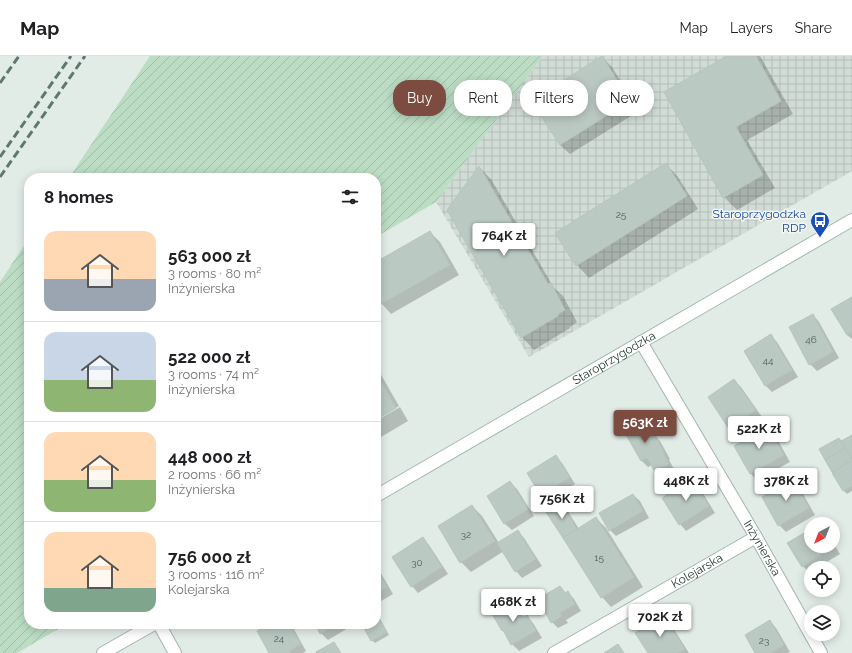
<!DOCTYPE html>
<html lang="en">
<head>
<meta charset="utf-8">
<style>
	body { margin:0; font-family:Raleway,sans-serif; background:#f6f6f6; color:#202124; height:100vh; display:flex; flex-direction:column; font-size:15px; white-space:nowrap }
	* { box-sizing:border-box; margin:0 }
	p { font-size:13px; color:#757577 }
	.icon { flex:none; width:22px; height:22px; fill:none; stroke:currentColor; stroke-width:2; stroke-linecap:round; stroke-linejoin:round }
	.map { position:relative; flex:1; overflow:hidden }
	.panel { position:absolute; left:24px; top:117px; width:357px; height:456px; display:flex; flex-direction:column; background:#fff; border-radius:16px; box-shadow:0 2px 10px #0003 }
	.panel>* { flex:none }
	.hud { position:absolute; left:393px; top:24px; width:380px; height:36px; display:flex; gap:8px }
	.needle { width:26px; rotate:222deg }
	.buttons { position:absolute; left:804px; top:461px; display:grid; gap:8px }
	.buttons a { display:grid; place-items:center; width:36px; height:36px; border-radius:50%; background:#fff; box-shadow:0 2px 10px #0003; font-size:20px }
	.price { position:absolute; translate:-50% -34px; padding:0 9px; border-radius:4px; background:#fff; color:#222; font-size:13px; line-height:26px; filter:drop-shadow(0 1px 2px #0008) }
	.price::after { content:''; position:absolute; left:50%; top:24px; width:12px; height:9px; margin-left:-6px; background:inherit; clip-path:polygon(0 0,100% 0,50% 100%) }
	.price.on { background:#7b4c3f; color:#fff }
	ul { padding:0; list-style:none }
	li { display:flex; align-items:center; gap:12px; height:100px; padding:0 20px }
	li+li { border-top:1px solid #e0e0e0 }
	li span { display:grid; place-items:center; flex:none; width:112px; height:80px; border-radius:12px; color:#555 }
	li>.icon { margin-inline-start:auto }
	span .icon { width:48px; height:48px; fill:#fffc; stroke-width:1 }
	li b { font-size:17px }
	h2 { display:flex; justify-content:space-between; align-items:center; height:48px; padding:0 20px; font-size:17px }
	.pill { padding:0 14px; border-radius:16px; background:#fff; box-shadow:0 2px 10px #0003; font-size:14px; line-height:36px }
	.pill.on { background:#7b4c3f; color:#fff }
	header { display:flex; align-items:center; gap:24px; box-sizing:border-box; height:56px; padding:0 20px; background:#fff; border-bottom:1px solid #e0e0e0 }
	header strong { font-size:19px }
	nav { display:flex; gap:22px; margin-inline-start:auto; font-size:14px }
	.map>svg:first-child { display:block }
	.industrial { fill:url(#industrial-grid) }
	.garden { fill:url(#garden-furrows) }
	.shadow { fill:#0003 }
	.building { fill:#bbc9c3; stroke:#b5c5be }
	.lines { fill:none; stroke-linecap:round; stroke-linejoin:round }
	.street-casing { stroke:#a5b4ae; stroke-width:14 }
	.secondary-casing { stroke:#a1b7af; stroke-width:14 }
	.street { stroke:#fff; stroke-width:12 }
	.secondary { stroke:#fff; stroke-width:12 }
	.rail { stroke:#5e7870; stroke-width:3; stroke-dasharray:8 4; stroke-linecap:butt }
	.labels { text-anchor:middle; stroke-width:3; stroke-linejoin:round; paint-order:stroke }
	.number-label { font-size:10px; fill:#495f58 }
	.transit-label { font-size:12px; fill:#164399; stroke:#f3f8f5; text-anchor:end }
	.street-label { font-size:12px; fill:#233c35; stroke:#f3f8f5 }
</style>
</head>
<body>
<header>
<strong>Map</strong>
<nav><a>Map</a><a>Layers</a><a>Share</a></nav>
</header>
<div class="map">
<svg width="852" height="597" viewBox="0 0 852 597">
	<defs>
		<pattern id="industrial-grid" width="8" height="8" patternUnits="userSpaceOnUse"><rect width="8" height="8" fill="#d1dcd6"/><path d="M0 4h8M4 0v8" fill="none" stroke="#b3beb8"/></pattern>
		<pattern id="garden-furrows" width="10" height="10" patternUnits="userSpaceOnUse"><rect width="10" height="10" fill="#bcdcc4"/><path d="M-1 1l2-2M0 10L10 0M9 11l2-2" fill="none" stroke="#a1bea9"/></pattern>
	</defs>
	<rect width="100%" height="100%" fill="#e2ece7"/>
	<!-- industrial -->
	<path class="industrial" d="M543 0H852V115L529 301 436 146Z"/>
	<!-- garden -->
	<path class="garden" d="M150 0H543L436 146 376 181V122H69Z
		M29 182V568H67L17 597H0V226Z"/>
	<!-- shadow -->
	<path class="shadow" d="M729 0H760L793 58 747 84 775 132 737 154 724 141Z
		M602 1 612 11 639 55 570 98 560 89 533 45Z
		M666 108 678 121 698 153 589 222 577 209Z
		M479 111 491 123 554 232 563 240 577 266 570 271V272L534 294 522 281Z
		M430 176 440 186 459 219 391 258 382 248 376 238V207Z
		M852 242V283L847 279 833 253Z
		M813 259 819 266 839 302 817 315 810 308Z
		M771 280 777 286 798 321 772 336 766 330 745 295Z
		M376 310 399 350 376 363Z
		M734 324 741 331 762 361 737 379 730 372Z
		M400 351 408 365 376 384V365Z
		M636 360 642 366 650 380 653 379 660 385 670 403 669 404 675 415 662 422 656 415 652 409 648 411 642 405 621 368Z
		M768 372 775 379 790 406 757 424 751 418 735 390Z
		M852 380V435L847 438 844 435 820 394 839 383 842 386Z
		M556 401 562 407 575 428 548 445 542 439Z
		M692 424 699 431 715 457 686 475 680 468 663 442Z
		M792 424 799 431 815 459 786 476 779 469Z
		M510 426 517 433 534 460 512 474 505 468 488 440Z
		M633 439 640 445 649 462 616 480 610 474Z
		M561 448 567 454 579 473 596 462 606 472 643 531 611 551 602 541 548 456Z
		M472 450 482 460 499 487 518 476 524 482 542 510 522 522 516 515 504 495 471 516 461 506Z
		M811 474V490H833V487L840 498 817 512H811V516L809 517 803 510Z
		M423 482 429 489 448 518 418 537 412 530Z
		M376 511 379 514 393 538 376 548Z
		M560 531 566 537 568 536 574 543 581 555 566 564 568 567 558 572 552 566Z
		M512 545 518 552 524 562 527 560 533 567 542 582 519 595 512 588 507 579 502 574Z
		M663 560 670 567 689 597H649Z
		M377 561 380 564 389 579 375 587 372 584 363 569 366 568H376V562Z
		M770 565 776 572 790 596 787 597H756Z
		M272 568H291L306 595 303 597H270Z
		M316 568H349L350 571 328 584 321 577Z"/>
	<!-- building -->
	<path class="building" d="M602 0 630 45 560 89 531 45Z
		M727 0H756L781 45 736 71 763 119 723 142 664 36Z
		M666 107 687 140 576 210 555 177Z
		M479 110 548 228 551 227 565 254 558 258V260L521 282 447 154Z
		M430 175 450 209 381 248 376 240V206Z
		M852 241V276L847 279 831 253Z
		M813 258 833 296 809 309 789 271Z
		M771 278 792 314 765 330 744 295Z
		M376 317 396 352 376 364Z
		M734 323 756 354 729 373 708 341Z
		M636 359 648 380 654 377 664 396 663 397 669 408 655 416 647 402 641 405 620 368Z
		M768 371 784 399 750 418 734 390Z
		M852 379V400L850 401 841 385Z
		M839 382 845 392 825 404 819 393Z
		M845 392 852 404 832 416 825 404Z
		M556 399 570 421 541 440 527 417Z
		M852 404V430L843 435 832 417Z
		M692 423 709 450 679 469 662 442Z
		M793 423 809 452 778 470 762 441Z
		M510 425 528 453 504 468 487 440Z
		M633 438 643 455 609 475 599 457Z
		M561 446 577 473 563 482 546 456Z
		M472 449 495 485 460 507 438 470Z
		M596 461 634 521 601 542 563 482Z
		M811 473V490H833L834 491 802 511 787 487Z
		M518 474 536 503 515 516 497 487Z
		M423 481 442 511 411 531 392 501Z
		M376 512 387 531 376 538Z
		M560 530 565 537 568 535 575 548 560 557 562 560 551 567 538 543Z
		M512 544 522 562 527 559 536 575 511 589 503 574 502 575 491 556Z
		M663 559 685 593 678 597H648L635 577Z
		M378 560 387 576 371 585 362 569 364 568H376V561Z
		M770 564 784 589 770 597H755L745 579Z
		M270 568H289L301 588 289 595 291 597H269L257 575Z
		M315 568H338L320 578Z
		M334 586 341 597H317L316 596Z
		M618 588 624 597H604Z"/>
	<g class="lines">
		<defs>
			<g id="street">
				<path id="s1" d="M641 286 756 481 821 597"/>
				<path d="M159 568 175 597"/>
				<path id="s2" d="M554 597 756 481"/>
			</g>
			<g id="secondary">
				<path id="s3" d="M376 440 852 164"/>
				<path d="M103 597 154 568"/>
			</g>
		</defs>
		<!-- street casing -->
		<use href="#street" class="street-casing"/>
		<!-- secondary casing -->
		<use href="#secondary" class="secondary-casing"/>
		<!-- street -->
		<use href="#street" class="street"/>
		<!-- secondary -->
		<use href="#secondary" class="secondary"/>
		<!-- rail -->
		<path class="rail" d="M0 27 19 0
			M0 101 71 0
			M0 121 85 0"/>
	</g>
	<!-- icons -->
	<defs>
		<symbol id="bus-pin" viewBox="-11 -11 22 30"><path d="M0 17L-7.5 6A9.5 9.5 0 1 1 7.5 6Z" fill="#1a4fb4" stroke="#f3f8f5"/><path d="M-5-6H5V4H4V6H2V4H-2V6H-4V4H-5ZM-3.5-4V0h7V-4ZM-3.5 1.2v1.5H-2V1.2ZM2 1.2v1.5H3.5V1.2Z" fill="#fff"/></symbol>
	</defs>
	<g fill-rule="evenodd">
		<use href="#bus-pin" x="809" y="154" width="22" height="30"/>
	</g>
	<g class="labels">
		<!-- number labels -->
		<g class="number-label">
			<text x="621" y="162">25</text>
			<text x="811" y="287">46</text>
			<text x="768" y="308">44</text>
			<text x="466" y="482">32</text>
			<text x="599" y="505">15</text>
			<text x="417" y="510">30</text>
			<text x="279" y="586">24</text>
			<text x="764" y="588">23</text>
		</g>
		<!-- transit labels -->
		<g class="transit-label">
			<text x="806" y="162">Staroprzygodzka<tspan x="806" dy="14">RDP</tspan></text>
		</g>
		<!-- street labels -->
		<g class="street-label">
			<text dy="4" stroke="none"><textPath href="#s3" startOffset="275">Staroprzygodzka</textPath></text>
			<text dy="4" stroke="none"><textPath href="#s1" startOffset="239">Inżynierska</textPath></text>
			<text dy="4" stroke="none"><textPath href="#s2" startOffset="165">Kolejarska</textPath></text>
		</g>
	</g>
</svg>
<div class="buttons">
<a><svg class="needle" viewBox="-14 -14 28 28"><path d="M0-13l5 13h-10z" fill="#e53935"/><path d="M0 13l5-13h-10z" fill="#757577"/></svg></a>
<a><svg class="icon" aria-label="locate" viewBox="0 0 24 24"><circle cx="12" cy="12" r="6"/><path d="M12 2v4M12 18v4M2 12h4M18 12h4"/></svg></a>
<a><svg class="icon" aria-label="layers" viewBox="0 0 24 24"><path d="M12 4l9 5-9 5-9-5zM3 14l9 5 9-5"/></svg></a>
</div>
<b class="price" style="left:504px;top:201px">764K zł</b>
<b class="price on" style="left:645px;top:388px">563K zł</b>
<b class="price" style="left:759px;top:394px">522K zł</b>
<b class="price" style="left:686px;top:446px">448K zł</b>
<b class="price" style="left:786px;top:446px">378K zł</b>
<b class="price" style="left:562px;top:464px">756K zł</b>
<b class="price" style="left:513px;top:567px">468K zł</b>
<b class="price" style="left:660px;top:582px">702K zł</b>
<div class="hud">
<a class="pill on">Buy</a>
<a class="pill">Rent</a>
<a class="pill">Filters</a>
<a class="pill">New</a>
</div>
<section class="panel">
<h2>8 homes<svg class="icon" aria-label="filters" viewBox="0 0 24 24"><path d="M4 7h16M4 17h16"/><circle cx="9" cy="7" r="2"/><circle cx="15" cy="17" r="2"/></svg></h2>
<ul>
<li><span style="background:linear-gradient(#ffd9b3 60%,#9aa5b1 0)"><svg class="icon" aria-label="home" viewBox="0 0 24 24"><path d="M3 11l9-7 9 7M6 9v11h12V9"/></svg></span><div><b>563 000 zł</b><p>3 rooms · 80 m²</p><p>Inżynierska</p></div></li>
<li><span style="background:linear-gradient(#c9d6e8 60%,#8fb573 0)"><svg class="icon" aria-label="home" viewBox="0 0 24 24"><path d="M3 11l9-7 9 7M6 9v11h12V9"/></svg></span><div><b>522 000 zł</b><p>3 rooms · 74 m²</p><p>Inżynierska</p></div></li>
<li><span style="background:linear-gradient(#ffd9b3 60%,#8fb573 0)"><svg class="icon" aria-label="home" viewBox="0 0 24 24"><path d="M3 11l9-7 9 7M6 9v11h12V9"/></svg></span><div><b>448 000 zł</b><p>2 rooms · 66 m²</p><p>Inżynierska</p></div></li>
<li><span style="background:linear-gradient(#ffd9b3 70%,#7fa58c 0)"><svg class="icon" aria-label="home" viewBox="0 0 24 24"><path d="M3 11l9-7 9 7M6 9v11h12V9"/></svg></span><div><b>756 000 zł</b><p>3 rooms · 116 m²</p><p>Kolejarska</p></div></li>
</ul>
</section>
</div>
</body>
</html>
